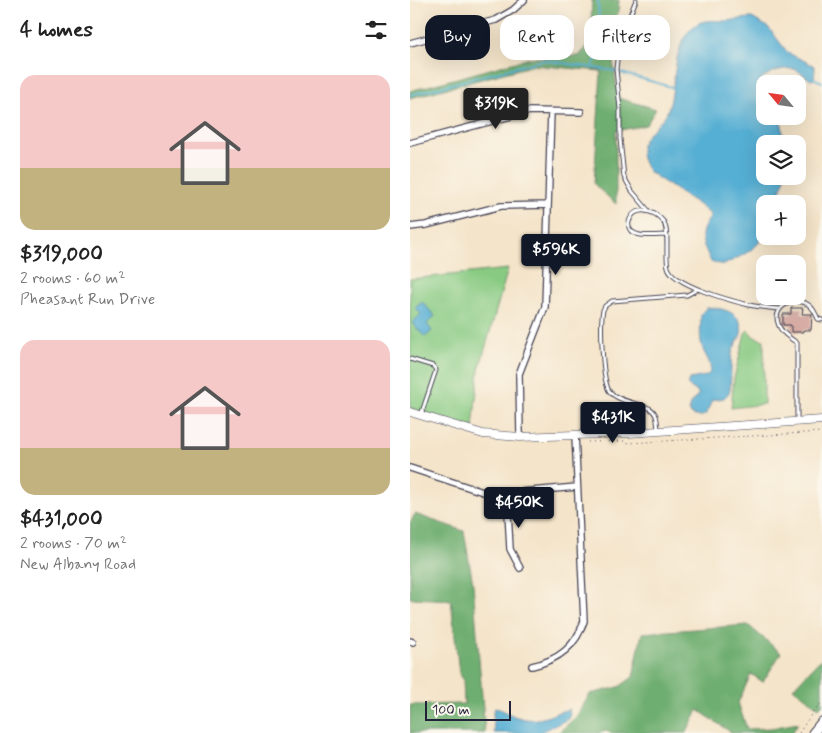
<!DOCTYPE html>
<html lang="en">
<head>
<meta charset="utf-8">
<style>
	body { margin:0; font-family:Mynerve,sans-serif; background:#f2f2f2; color:#222; height:100vh; display:flex; flex-direction:column; font-size:19px; white-space:nowrap }
	* { box-sizing:border-box; margin:0 }
	p { font-size:16px; color:#767676 }
	.icon { flex:none; width:28px; height:28px; fill:none; stroke:currentColor; stroke-width:2; stroke-linecap:round; stroke-linejoin:round }
	.map { position:relative; flex:1; overflow:hidden }
	.sheet { display:flex; flex-direction:column; background:#fff; width:410px }
	.sheet>* { flex:none }
	.guide { position:absolute; left:15px; top:15px; width:321px; height:45px; display:flex; gap:10px }
	.needle { width:32px; rotate:299deg }
	.controls { position:absolute; left:346px; top:75px; display:grid; gap:10px }
	.controls a { display:grid; place-items:center; width:50px; height:50px; border-radius:10px; background:#fff; box-shadow:0 5px 20px #0002; font-size:25px }
	.scale { position:absolute; left:15px; bottom:12px; width:86px; box-sizing:border-box; padding-left:5px; border:2px solid #22223b; border-top:0; font-size:14px; line-height:18px; white-space:nowrap; color:#22223b; -webkit-text-stroke:4px #fbf7ec; paint-order:stroke }
	.price { position:absolute; translate:-50% -42px; padding:0 11px; border-radius:5px; background:#111827; color:#fff; font-size:16px; line-height:32px; filter:drop-shadow(0 1px 2px #0008) }
	.price::after { content:''; position:absolute; left:50%; top:30px; width:15px; height:11px; margin-left:-8px; background:inherit; clip-path:polygon(0 0,100% 0,50% 100%) }
	.price.selected { background:#222; color:#fff }
	ul { padding:0; list-style:none }
	li { display:grid; align-content:center; gap:10px; height:265px; padding:0 20px }
	li span { display:grid; place-items:center; height:155px; border-radius:15px; color:#555 }
	li>.icon { margin-inline-start:auto }
	span .icon { width:90px; height:90px; fill:#fffc; stroke-width:1 }
	li b { font-size:21px }
	h2 { display:flex; justify-content:space-between; align-items:center; height:60px; padding:0 20px; font-size:21px }
	.chip { padding:0 18px; border-radius:15px; background:#fff; box-shadow:0 5px 20px #0002; font-size:18px; line-height:45px }
	.chip.selected { background:#111827; color:#fff }
	main { display:flex; flex:1; min-height:0 }
	.map>svg:first-child { display:block }
	.green { fill:#88ca82; stroke:#55765e }
	.forest { fill:#6eae70; stroke:#486856 }
	.water { fill:#55aed3; stroke:#3c6887 }
	.lines { fill:none; stroke-linecap:round; stroke-linejoin:round }
	.stream { stroke:#55aed3; stroke-width:2 }
	.building { fill:#cd9992 }
	.service-casing { stroke:#423f50; stroke-width:5 }
	.minor-casing { stroke:#423f50; stroke-width:8 }
	.tertiary-casing { stroke:#423f50; stroke-width:9 }
	.secondary-casing { stroke:#423f50; stroke-width:11 }
	.path { stroke:#423f50; stroke-width:1; stroke-dasharray:1 4; stroke-linecap:butt }
	.service { stroke:#fff; stroke-width:3 }
	.minor { stroke:#fff; stroke-width:5.5 }
	.tertiary { stroke:#fff; stroke-width:8 }
	.secondary { stroke:#fff; stroke-width:9 }
</style>
</head>
<body>
<main>
<section class="sheet">
<h2>4 homes<svg class="icon" aria-label="filters" viewBox="0 0 24 24"><path d="M4 7h16M4 17h16"/><circle cx="9" cy="7" r="2"/><circle cx="15" cy="17" r="2"/></svg></h2>
<ul>
<li><span style="background:linear-gradient(#f6c9c9 60%,#c2b280 0)"><svg class="icon" aria-label="home" viewBox="0 0 24 24"><path d="M3 11l9-7 9 7M6 9v11h12V9"/></svg></span><div><b>$319,000</b><p>2 rooms · 60 m²</p><p>Pheasant Run Drive</p></div></li>
<li><span style="background:linear-gradient(#f6c9c9 70%,#c2b280 0)"><svg class="icon" aria-label="home" viewBox="0 0 24 24"><path d="M3 11l9-7 9 7M6 9v11h12V9"/></svg></span><div><b>$431,000</b><p>2 rooms · 70 m²</p><p>New Albany Road</p></div></li>
</ul>
</section>
<div class="map">
<svg width="412" height="733" viewBox="0 0 412 733">
	<rect width="100%" height="100%" fill="#fbf7ec"/>
	<filter id="ink" filterUnits="userSpaceOnUse"><feTurbulence type="fractalNoise" baseFrequency=".02" numOctaves="2"/><feDisplacementMap in="SourceGraphic" scale="10" xChannelSelector="R" yChannelSelector="G"/><feConvolveMatrix kernelMatrix="1 2 1 2 8 2 1 2 1" color-interpolation-filters="sRGB"/></filter>
	<filter id="wash" filterUnits="userSpaceOnUse"><feTurbulence type="fractalNoise" baseFrequency=".0096" numOctaves="4" result="noise"/><feDisplacementMap in="SourceGraphic" scale="20" xChannelSelector="R" yChannelSelector="G"/><feGaussianBlur stdDeviation="1.12" result="paint"/><feColorMatrix in="noise" values="0 0 0 0 0 0 0 0 0 0 0 0 0 0 0 0 0 1.4 0 .05"/><feComposite in="paint" operator="in"/></filter>
	<g filter="url(#wash)">
		<rect width="100%" height="100%" fill="#f4e4c9"/>
		<!-- green -->
		<path class="green" d="M98 269 69 370 63 428 0 408V279Z
			M338 330 344 337 354 340V404L321 408 324 378 335 333Z"/>
		<!-- forest -->
		<path class="forest" d="M182 0H209L203 60 208 98 246 109 236 125 206 131V204L184 184 191 71 124 65 0 98V91L120 58 169 56 180 43Z
			M5 514 54 531 63 584 75 733H0V705L54 704 53 679 49 673 41 600 0 598V523Z
			M338 625 371 653 353 682 341 674 328 703 337 729 361 728 388 723 382 733H322L288 710 276 733H202L195 731 191 733H148L166 717 180 694 209 687 223 677 232 633Z
			M412 658V705L409 708 383 688Z"/>
		<!-- water -->
		<path class="water" d="M342 18 358 27 378 53 403 65 405 69 404 79 401 80C396 77 390 71 384 69 372 67 343 76 348 91L355 99V116H369L372 125 374 144H355V176H375V178L365 204H355V235C346 250 329 257 314 265L301 262C293 243 286 236 300 218V214L289 205 239 172C235 166 230 157 231 150 232 133 252 125 258 110 267 85 261 46 283 27 293 18 304 21 316 21 325 20 334 18 342 18Z
			M12 302 25 316 17 324 22 331 15 337 2 323 11 314 5 308Z
			M296 308C313 306 338 315 330 337 327 343 323 348 322 354 320 365 322 384 319 393L314 398 302 400 296 414 290 417 282 415 279 412 281 404 289 393 277 385 279 379 296 376 300 372C302 361 294 356 292 346 289 337 291 324 291 314Z
			M85 708C93 709 100 715 107 717 130 724 140 714 159 709L160 714 158 719 129 733H84L83 712Z"/>
		<g class="lines">
			<!-- stream -->
			<path class="stream" d="M182 67C196 47 188 22 188 0
				M403 78 412 82
				M0 95 133 60 204 71 265 88"/>
		</g>
		<g id="blocks">
			<!-- building -->
			<path class="building" d="M381 308H393L392 314H402L401 330H393V332H381V325H373V314H381Z"/>
		</g>
	</g>
	<g filter="url(#ink)">
		<use href="#blocks" fill-opacity="0" stroke="#423f50" stroke-width="1"/>
		<g class="lines">
			<defs>
				<path id="service" d="M226 0 211 37 208 51 206 69 210 109V139L214 177 222 191 238 210
					M256 235C246 235 215 240 219 222 224 204 245 211 253 221 260 231 255 255 258 267 262 285 322 301 339 305 349 307 360 308 370 309
					M0 359 23 366 26 370 11 415
					M387 421V343C380 338 370 332 368 323 362 305 388 295 400 306 404 309 406 315 408 319L412 320
					M248 430C247 421 248 413 239 408 227 403 208 401 200 392 192 383 190 323 193 310L195 306 202 301 277 295 288 289"/>
				<path id="minor" d="M0 43 86 20 103 10 114 0
					M0 143 120 111 171 112
					M0 227 16 225 91 206 137 205
					M110 437 109 374 135 307 141 111
					M0 468 73 492 97 493 167 487
					M97 493 100 549 110 568
					M0 641 3 642
					M122 666C148 660 166 647 174 621L165 435"/>
				<path id="tertiary" d="M0 412 73 434 110 437 219 433 412 420"/>
				<path id="secondary" d="M403 733 412 722"/>
			</defs>
			<!-- service casing -->
			<use href="#service" class="service-casing"/>
			<!-- minor casing -->
			<use href="#minor" class="minor-casing"/>
			<!-- tertiary casing -->
			<use href="#tertiary" class="tertiary-casing"/>
			<!-- secondary casing -->
			<use href="#secondary" class="secondary-casing"/>
			<!-- path -->
			<path class="path" d="M178 442 214 441 219 443 412 432
				M389 733 404 710 412 703"/>
			<!-- service -->
			<use href="#service" class="service"/>
			<!-- minor -->
			<use href="#minor" class="minor"/>
			<!-- tertiary -->
			<use href="#tertiary" class="tertiary"/>
			<!-- secondary -->
			<use href="#secondary" class="secondary"/>
		</g>
	</g>
</svg>
<div class="controls">
<a><svg class="needle" viewBox="-14 -14 28 28"><path d="M0-13l5 13h-10z" fill="#e53935"/><path d="M0 13l5-13h-10z" fill="#767676"/></svg></a>
<a><svg class="icon" aria-label="layers" viewBox="0 0 24 24"><path d="M12 4l9 5-9 5-9-5zM3 14l9 5 9-5"/></svg></a>
<a>+</a>
<a>−</a>
</div>
<div class="scale">100 m</div>
<b class="price selected" style="left:86px;top:130px">$319K</b>
<b class="price" style="left:146px;top:276px">$596K</b>
<b class="price" style="left:203px;top:444px">$431K</b>
<b class="price" style="left:109px;top:529px">$450K</b>
<div class="guide">
<a class="chip selected">Buy</a>
<a class="chip">Rent</a>
<a class="chip">Filters</a>
</div>
</div>
</main>
</body>
</html>
